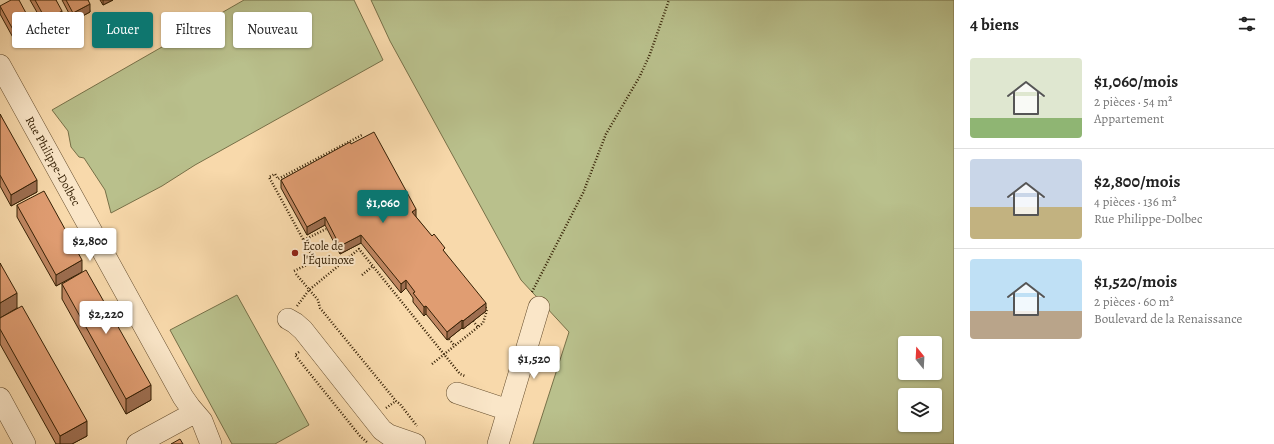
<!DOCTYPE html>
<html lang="fr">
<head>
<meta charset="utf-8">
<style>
	body { margin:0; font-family:Alegreya,serif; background:#f6f6f6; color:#222; height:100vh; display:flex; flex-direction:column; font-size:15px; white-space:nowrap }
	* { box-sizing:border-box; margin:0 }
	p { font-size:13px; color:#767676 }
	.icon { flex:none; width:22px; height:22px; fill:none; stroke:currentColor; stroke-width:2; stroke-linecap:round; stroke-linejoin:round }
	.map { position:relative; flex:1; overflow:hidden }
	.details { display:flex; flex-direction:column; background:#fff; width:320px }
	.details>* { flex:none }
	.top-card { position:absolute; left:12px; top:12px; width:380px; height:36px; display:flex; gap:8px }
	.needle { width:26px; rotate:342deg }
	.fabs { position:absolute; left:898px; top:336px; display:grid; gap:8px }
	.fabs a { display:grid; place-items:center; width:44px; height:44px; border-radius:4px; background:#fff; box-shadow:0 1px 3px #0004; font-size:20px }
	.price { position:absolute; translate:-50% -34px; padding:0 9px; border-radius:4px; background:#fff; color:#222; font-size:13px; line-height:26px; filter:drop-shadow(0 1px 2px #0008) }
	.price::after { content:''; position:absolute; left:50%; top:24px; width:12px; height:9px; margin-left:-6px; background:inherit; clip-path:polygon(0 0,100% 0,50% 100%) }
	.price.current { background:#0f766e; color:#fff }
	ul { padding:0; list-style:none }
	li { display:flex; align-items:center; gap:12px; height:100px; padding:0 16px }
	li+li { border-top:1px solid #e0e0e0 }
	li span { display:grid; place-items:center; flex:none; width:112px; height:80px; border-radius:4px; color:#555 }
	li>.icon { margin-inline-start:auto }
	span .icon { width:48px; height:48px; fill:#fffc; stroke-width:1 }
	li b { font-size:17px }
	h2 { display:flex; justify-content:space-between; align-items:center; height:48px; padding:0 16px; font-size:17px }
	.pill { padding:0 14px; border-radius:4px; background:#fff; box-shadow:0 1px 3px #0004; font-size:14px; line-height:36px }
	.pill.current { background:#0f766e; color:#fff }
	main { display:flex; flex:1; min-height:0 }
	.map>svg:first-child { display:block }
	.green { fill:#b9c08c; stroke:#777048; fill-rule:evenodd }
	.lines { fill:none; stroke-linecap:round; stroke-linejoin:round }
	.minor-casing { stroke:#664e2e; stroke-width:22 }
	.path { stroke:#352005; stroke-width:2.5; stroke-dasharray:1 2; stroke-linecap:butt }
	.minor { stroke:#fae6c8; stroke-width:21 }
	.wall { fill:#c18762; stroke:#352005 }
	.shaded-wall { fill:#9d6e50; stroke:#352005 }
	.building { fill:#e09d72; stroke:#352005 }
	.poi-dot { fill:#8f2418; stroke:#fae6c8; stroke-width:1.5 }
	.labels { text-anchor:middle; stroke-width:4; stroke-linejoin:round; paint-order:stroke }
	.street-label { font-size:12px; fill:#352005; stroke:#fae6c8 }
	.poi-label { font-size:12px; fill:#352005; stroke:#fae6c8; text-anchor:start }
</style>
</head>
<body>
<main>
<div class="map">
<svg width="954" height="444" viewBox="0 0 954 444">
	<rect width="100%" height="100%" fill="#f8d9ab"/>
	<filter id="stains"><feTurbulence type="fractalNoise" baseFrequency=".005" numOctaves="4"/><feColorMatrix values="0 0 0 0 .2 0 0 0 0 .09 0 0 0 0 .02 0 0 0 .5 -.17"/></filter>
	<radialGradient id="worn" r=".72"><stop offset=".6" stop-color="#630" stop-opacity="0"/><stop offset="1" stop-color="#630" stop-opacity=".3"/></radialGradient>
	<!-- green -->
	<path class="green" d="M244 0H354L383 60 195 165 162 186 111 213 105 190 84 158 79 157 71 147 68 131 52 110Z
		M371 0H954V444H533L569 332 521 280 390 41ZM905 343H935V373H905ZM905 395H935V425H905Z
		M237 295 309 425 275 444H232L170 330Z"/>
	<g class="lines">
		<defs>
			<path id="minor" d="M0 65 183 397 190 407 202 421 211 444
				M288 319 295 323 303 330 382 430 389 435 415 444
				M457 393 508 410
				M0 398 25 444
				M137 444 194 413
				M498 444 539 307"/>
		</defs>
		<!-- minor casing -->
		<use href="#minor" class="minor-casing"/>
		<!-- path -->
		<path class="path" d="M304 240 326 229
			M294 271 315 261 269 177 275 174 278 179 362 135
			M296 274 318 300 320 308 396 401 400 404 417 426
			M362 275 373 266
			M532 292 583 193 606 134 640 76 650 54 669 0
			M297 306 309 290 359 249 460 374 465 376
			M473 321 478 327
			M449 339 455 346
			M299 352 295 355 360 436 368 443
			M432 364 483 323 487 310 484 305
			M386 408 396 401"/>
		<!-- minor -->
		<use href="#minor" class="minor"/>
	</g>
	<!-- wall -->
	<path class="wall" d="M30 0H56L62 20 46 28Z
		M62 0H88L90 12 73 21Z
		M100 0H113L103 5Z
		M0 6 33 34 16 43 0 14Z
		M0 114 37 192 11 206 0 186Z
		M351 144 416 217 445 253 486 311 463 329 462 328 447 340 426 314 424 316 413 302V298L406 288 401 293 361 243 340 254 325 225 307 235 281 188V180Z
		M17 205 82 272 56 286 17 217Z
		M0 263 17 308 87 436 72 444H56L0 344Z
		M62 284 151 400 126 414 62 299Z"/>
	<!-- shaded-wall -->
	<path class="shaded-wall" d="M103 0H113L103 5Z
		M90 4V12L73 21V13Z
		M62 11V20L46 28V20Z
		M33 26V34L16 43V35Z
		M37 180V192L11 206V195Z
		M416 209V217L412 220V212Z
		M325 217V225L307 235V227Z
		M361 235V243L340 254V246Z
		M82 260V272L56 286V275Z
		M406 280V288L401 293V284Z
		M17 293V308L0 318V303Z
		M486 303V311L463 329V321Z
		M426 306V314L424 316V307Z
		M462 320V328L447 340V332Z
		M151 385V400L126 414V399Z
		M87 421V436L72 444H60V436Z"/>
	<!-- building -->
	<path class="building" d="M11 0H19L33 26 16 35 0 6Z
		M35 0H56L62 11 46 20Z
		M66 0H88L90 4 73 13Z
		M0 114 37 180 11 195 0 175Z
		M374 132 416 209 412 212 432 236 434 234 445 248 443 250 486 303 463 321 462 320 447 332 426 306 424 307 413 293 415 292 406 280 401 284 361 235 340 246 325 217 307 227 281 180 350 142 351 144Z
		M44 191 82 260 56 275 17 205Z
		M0 263 17 293 0 303Z
		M86 270 151 385 126 399 62 284Z
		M22 306 87 421 60 436 0 329V318Z
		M180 439 183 444H171Z"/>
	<!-- markers -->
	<circle class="poi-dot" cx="295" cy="253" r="4"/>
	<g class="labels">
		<!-- street labels -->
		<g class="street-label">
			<text transform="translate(53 161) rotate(61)" y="4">Rue Philippe-Dolbec</text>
		</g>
		<!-- poi labels -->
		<g class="poi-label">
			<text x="303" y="250">École de<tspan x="303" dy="14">l'Équinoxe</tspan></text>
		</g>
	</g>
	<rect width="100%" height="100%" filter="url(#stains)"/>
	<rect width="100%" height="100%" fill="url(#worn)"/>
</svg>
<div class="fabs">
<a><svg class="needle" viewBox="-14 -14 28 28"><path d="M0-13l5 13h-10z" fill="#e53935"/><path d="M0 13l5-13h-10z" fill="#767676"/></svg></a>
<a><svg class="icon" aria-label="layers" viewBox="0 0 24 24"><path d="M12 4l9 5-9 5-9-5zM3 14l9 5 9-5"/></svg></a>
</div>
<b class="price current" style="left:383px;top:224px">$1,060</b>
<b class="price" style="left:90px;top:262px">$2,800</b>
<b class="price" style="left:106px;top:335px">$2,220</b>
<b class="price" style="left:534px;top:380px">$1,520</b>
<div class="top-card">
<a class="pill">Acheter</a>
<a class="pill current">Louer</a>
<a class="pill">Filtres</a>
<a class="pill">Nouveau</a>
</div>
</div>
<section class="details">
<h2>4 biens<svg class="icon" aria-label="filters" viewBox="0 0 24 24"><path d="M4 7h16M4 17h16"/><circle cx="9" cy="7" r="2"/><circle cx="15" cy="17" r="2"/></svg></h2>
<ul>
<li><span style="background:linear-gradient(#dfe7d0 75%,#8fb573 0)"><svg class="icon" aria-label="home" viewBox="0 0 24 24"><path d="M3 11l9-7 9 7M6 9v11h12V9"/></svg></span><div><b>$1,060/mois</b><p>2 pièces · 54 m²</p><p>Appartement</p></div></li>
<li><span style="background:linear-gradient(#c9d6e8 60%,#c2b280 0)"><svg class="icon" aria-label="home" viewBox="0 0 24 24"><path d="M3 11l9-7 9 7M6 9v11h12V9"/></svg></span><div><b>$2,800/mois</b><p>4 pièces · 136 m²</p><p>Rue Philippe-Dolbec</p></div></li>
<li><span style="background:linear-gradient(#bfe0f5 65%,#b9a48a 0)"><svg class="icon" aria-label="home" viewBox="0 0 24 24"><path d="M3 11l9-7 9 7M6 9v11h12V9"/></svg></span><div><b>$1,520/mois</b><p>2 pièces · 60 m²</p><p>Boulevard de la Renaissance</p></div></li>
</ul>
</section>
</main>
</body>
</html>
